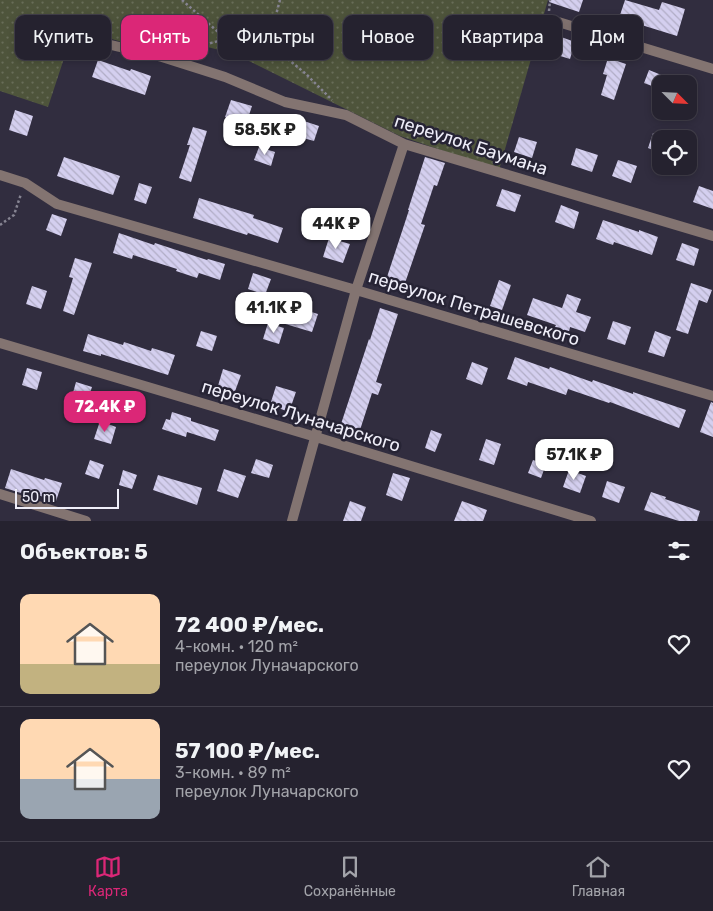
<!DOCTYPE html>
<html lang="ru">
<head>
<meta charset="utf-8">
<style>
	body { margin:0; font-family:Rubik,sans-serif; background:#2d2a37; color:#f1f3f6; height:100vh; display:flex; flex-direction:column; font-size:19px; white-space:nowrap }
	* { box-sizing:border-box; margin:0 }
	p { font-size:16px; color:#a3a4aa }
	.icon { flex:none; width:28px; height:28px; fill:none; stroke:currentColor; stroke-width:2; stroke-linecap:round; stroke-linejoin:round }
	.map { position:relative; height:521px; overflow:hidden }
	.side { display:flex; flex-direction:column; background:#25222f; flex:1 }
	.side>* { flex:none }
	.hud { position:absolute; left:15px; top:15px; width:684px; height:45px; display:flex; gap:10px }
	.needle { width:32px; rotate:114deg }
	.controls { position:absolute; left:652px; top:75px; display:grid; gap:10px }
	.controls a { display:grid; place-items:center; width:45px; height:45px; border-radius:10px; background:#25222f; box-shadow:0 2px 8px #0003,0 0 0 1px #423f4b; font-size:25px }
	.scale { position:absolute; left:15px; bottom:12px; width:104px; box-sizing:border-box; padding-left:5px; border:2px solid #efeef9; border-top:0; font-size:14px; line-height:18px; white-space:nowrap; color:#efeef9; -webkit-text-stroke:4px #272435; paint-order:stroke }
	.price { position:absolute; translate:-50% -42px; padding:0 11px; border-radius:10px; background:#fff; color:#222; font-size:16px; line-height:32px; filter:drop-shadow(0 1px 2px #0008) }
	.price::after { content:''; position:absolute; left:50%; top:30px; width:15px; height:11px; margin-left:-8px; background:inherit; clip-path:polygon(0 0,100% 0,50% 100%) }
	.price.selected { background:#db2777; color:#fff }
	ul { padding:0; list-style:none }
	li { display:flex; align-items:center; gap:15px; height:125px; padding:0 20px }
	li+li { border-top:1px solid #423f4b }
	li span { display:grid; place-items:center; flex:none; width:140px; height:100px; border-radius:10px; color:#555 }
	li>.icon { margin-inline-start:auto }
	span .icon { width:60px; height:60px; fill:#fffc; stroke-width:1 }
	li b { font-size:21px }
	h2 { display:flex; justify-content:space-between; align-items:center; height:60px; padding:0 20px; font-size:21px }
	.pill { padding:0 18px; border-radius:10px; background:#25222f; box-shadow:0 2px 8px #0003,0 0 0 1px #423f4b; font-size:18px; line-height:45px }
	.pill.selected { background:#db2777; color:#fff }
	.menu { display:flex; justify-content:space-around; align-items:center; height:70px; border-top:1px solid #423f4b; background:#25222f; font-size:14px; color:#a3a4aa }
	.menu a { display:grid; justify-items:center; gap:2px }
	.menu .selected { color:#db2777 }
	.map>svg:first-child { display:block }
	.grass { fill:url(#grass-dots) }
	.building { fill:url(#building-back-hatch) }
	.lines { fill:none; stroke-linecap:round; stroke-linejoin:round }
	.path { stroke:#868492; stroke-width:2.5; stroke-dasharray:2.5 2.5; stroke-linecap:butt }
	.minor { stroke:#837471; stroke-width:10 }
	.labels { text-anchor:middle; stroke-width:5; stroke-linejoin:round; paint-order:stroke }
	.street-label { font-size:18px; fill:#efeef9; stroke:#272435 }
</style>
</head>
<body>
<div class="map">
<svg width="713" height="521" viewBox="0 0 713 521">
	<defs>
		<pattern id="grass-dots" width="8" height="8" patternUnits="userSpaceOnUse" patternTransform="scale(1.25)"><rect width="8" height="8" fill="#4e543b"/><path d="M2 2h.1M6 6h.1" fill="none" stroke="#686d58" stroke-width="1.8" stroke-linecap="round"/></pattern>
		<pattern id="building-back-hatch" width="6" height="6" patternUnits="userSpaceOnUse" patternTransform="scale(1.25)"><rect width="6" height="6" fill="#d4cfef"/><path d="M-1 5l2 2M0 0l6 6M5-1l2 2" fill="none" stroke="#b1adc6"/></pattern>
	</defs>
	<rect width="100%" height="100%" fill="#312d3f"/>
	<!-- grass -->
	<path class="grass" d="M0 0H548L499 170 400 136 245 59 231 53 188 42 146 49 74 28 48 107 0 91Z"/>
	<!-- building -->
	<path class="building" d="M550 0H583L579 12 549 2Z
		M625 0 659 10 662 2 685 9 677 36 619 18Z
		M550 33 575 42 570 59 544 51Z
		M608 58 626 64 614 100 601 95 607 75 603 74Z
		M98 60 130 71 131 69 151 76 145 95 92 77Z
		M649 70 664 76 660 89 644 83Z
		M231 100 252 106 246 124 225 117Z
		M15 110 33 116 27 136 9 130Z
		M301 120 319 126 314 141 296 136Z
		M193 127 207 131 191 182 179 178 190 145H187Z
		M653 133 661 136V153L648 148Z
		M519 137 537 142 532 158 514 152Z
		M259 147 275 152 271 166 254 160Z
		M576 148 598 155 592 172 571 165Z
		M64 157 120 176 113 195 57 176Z
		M425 157 445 163 437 186 434 185 421 224 425 225 405 283 387 277 409 210H408Z
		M618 160 637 166 631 183 612 176Z
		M139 183 152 187 146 204 134 200Z
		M699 186 713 191V209L693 202Z
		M502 189 521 195 515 212 496 206Z
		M199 198 254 215 253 218 283 228 278 243 248 233 247 235 193 218Z
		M561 205 579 212 574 229 555 222Z
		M52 214 67 219 61 236 46 230Z
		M603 220 639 232V230L658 237 652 255 614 242 613 245 596 239Z
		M119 233 154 245 155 243 207 260 208 259 225 264 220 280 199 273 197 278 176 271 177 269 133 255 132 259 113 253Z
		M329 238 350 244 343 263 323 257Z
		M682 243 699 249 694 266 676 260Z
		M75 258 92 263 74 315 63 311 73 278 69 277Z
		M253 273 271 279 265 295 248 289Z
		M499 280 511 285 502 310 490 306Z
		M691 283 712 290 707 303 699 300 688 334 676 330Z
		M32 286 47 291 41 309 26 304Z
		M567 294 581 299 576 312 591 317 585 332 570 327 569 332 555 327 556 325 527 315 533 298 562 308Z
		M288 305 318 314 312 332 282 323Z
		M380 308 398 314 376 382 382 384 378 395 372 393 360 430 341 424 369 339 370 340Z
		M613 321 631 327 625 345 607 339Z
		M268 323 284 328 279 344 263 339Z
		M201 331 217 336 212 351 196 346Z
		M655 331 671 337 664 357 648 352Z
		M88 334 123 345 124 342 151 351 152 348 175 355 168 375 101 354V356L83 351Z
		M515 357 549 369 550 367 592 382 593 380 633 394V392L686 410 679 428 610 402 609 403 568 389 566 395 528 382 527 386 507 379Z
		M472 362 488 368 482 385 466 379Z
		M27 368 42 372 37 390 22 385Z
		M223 369 241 375 234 394 217 389Z
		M76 382 92 387 86 405 71 400Z
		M276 386 296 392 289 412 270 405Z
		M711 402 713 403V437L700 432Z
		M172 412 191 418V421L219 430 215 441 187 432 186 437 162 429 166 419 170 420Z
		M100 421 116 427 111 444 94 439Z
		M431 430 442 434 435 452 425 448Z
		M486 439 501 444 494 465 479 460Z
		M256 459 273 465 269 478 251 473Z
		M90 460 104 465 99 479 85 474Z
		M533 460 546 464 541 478 528 473Z
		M11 469 44 480 45 478 62 483 56 501 22 490 21 493 5 488Z
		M224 469 246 476 238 498 217 491Z
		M123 470 137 475 132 489 119 485Z
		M569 470 586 476 580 493 563 487Z
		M393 473 410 478 402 501 386 495Z
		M158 475 202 488 197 505 153 490Z
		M607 481 625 487 619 503 602 497Z
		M651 492 666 497 665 499 700 511 697 521H679L644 510Z
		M350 501 366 507 361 521H343Z
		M462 501 487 510 483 521H454Z"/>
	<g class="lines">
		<!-- path -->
		<path class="path" d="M182 0 226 39 274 22
			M280 0 274 22 277 50 306 74 332 100
			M549 11 550 0
			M181 51 226 39 277 50
			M0 225 14 215 21 194"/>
		<!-- minor -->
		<path class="minor" d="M555 21 713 69
			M77 37 162 57 225 77 285 102 346 115 404 144 713 236
			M0 175 25 183 57 204 356 290 713 396
			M0 343 316 437 591 521
			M0 494 86 521
			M292 521 356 290 404 144"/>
	</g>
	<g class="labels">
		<!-- street labels -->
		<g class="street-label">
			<text transform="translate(471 145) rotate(18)" y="6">переулок Баумана</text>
			<text transform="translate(474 308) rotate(17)" y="6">переулок Петрашевского</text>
			<text transform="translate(301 416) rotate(17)" y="6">переулок Луначарского</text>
		</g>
	</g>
</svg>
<div class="controls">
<a><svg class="needle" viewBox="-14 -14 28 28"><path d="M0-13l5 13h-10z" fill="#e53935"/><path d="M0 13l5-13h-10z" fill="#a3a4aa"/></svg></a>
<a><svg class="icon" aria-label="locate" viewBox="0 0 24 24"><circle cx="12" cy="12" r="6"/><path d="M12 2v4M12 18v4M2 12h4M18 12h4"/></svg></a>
</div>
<div class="scale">50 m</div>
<b class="price" style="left:265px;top:156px">58.5K ₽</b>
<b class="price" style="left:336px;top:250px">44K ₽</b>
<b class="price" style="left:274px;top:334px">41.1K ₽</b>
<b class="price selected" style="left:105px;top:433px">72.4K ₽</b>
<b class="price" style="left:574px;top:481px">57.1K ₽</b>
<div class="hud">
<a class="pill">Купить</a>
<a class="pill selected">Снять</a>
<a class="pill">Фильтры</a>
<a class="pill">Новое</a>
<a class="pill">Квартира</a>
<a class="pill">Дом</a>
</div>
</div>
<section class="side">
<h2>Объектов: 5<svg class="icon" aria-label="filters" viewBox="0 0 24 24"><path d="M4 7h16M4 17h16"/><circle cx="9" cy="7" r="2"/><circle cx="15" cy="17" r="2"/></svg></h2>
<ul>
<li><span style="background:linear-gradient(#ffd9b3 70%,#c2b280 0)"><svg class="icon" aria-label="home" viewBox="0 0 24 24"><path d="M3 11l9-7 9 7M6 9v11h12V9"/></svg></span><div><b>72 400 ₽/мес.</b><p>4-комн. · 120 m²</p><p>переулок Луначарского</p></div><svg class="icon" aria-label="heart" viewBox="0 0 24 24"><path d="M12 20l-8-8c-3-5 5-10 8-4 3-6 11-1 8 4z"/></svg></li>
<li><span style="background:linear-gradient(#ffd9b3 60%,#9aa5b1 0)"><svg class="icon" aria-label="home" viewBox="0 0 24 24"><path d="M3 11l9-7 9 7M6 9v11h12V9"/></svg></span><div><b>57 100 ₽/мес.</b><p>3-комн. · 89 m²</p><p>переулок Луначарского</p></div><svg class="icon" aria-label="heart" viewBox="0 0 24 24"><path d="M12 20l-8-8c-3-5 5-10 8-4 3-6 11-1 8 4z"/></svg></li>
</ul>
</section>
<nav class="menu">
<a class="selected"><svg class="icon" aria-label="map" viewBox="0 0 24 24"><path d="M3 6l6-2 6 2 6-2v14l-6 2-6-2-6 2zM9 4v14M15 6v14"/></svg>Карта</a>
<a><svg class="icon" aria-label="saved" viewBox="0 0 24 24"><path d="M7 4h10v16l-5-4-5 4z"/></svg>Сохранённые</a>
<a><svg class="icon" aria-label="home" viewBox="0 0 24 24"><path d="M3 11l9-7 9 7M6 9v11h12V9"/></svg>Главная</a>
</nav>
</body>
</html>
